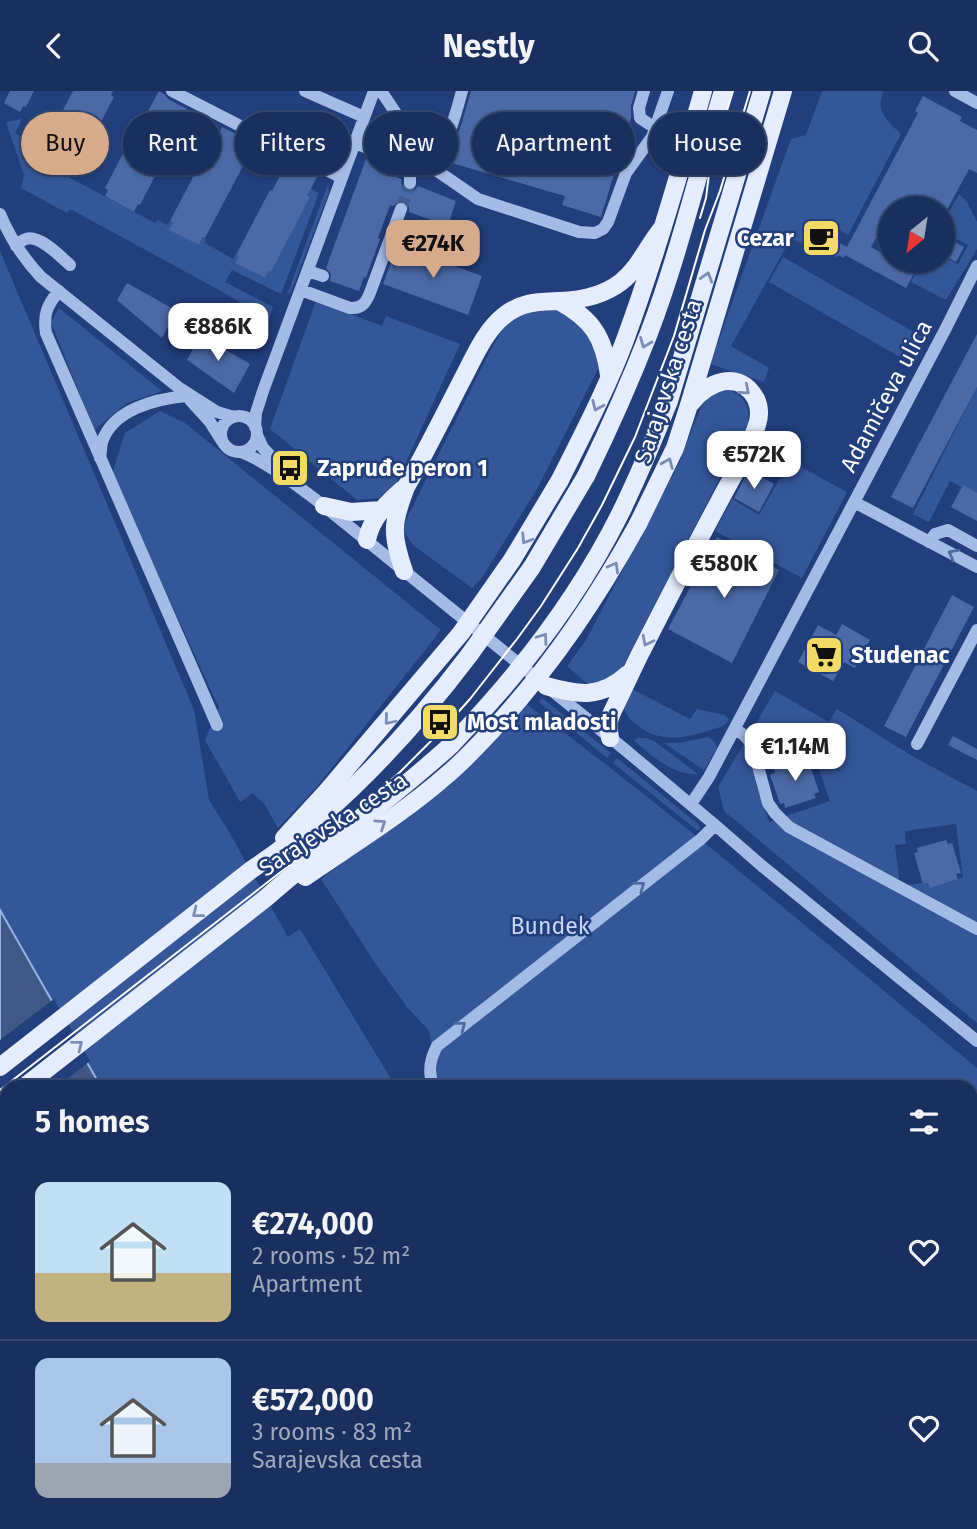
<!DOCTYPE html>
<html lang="en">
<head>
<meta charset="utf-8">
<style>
	body { margin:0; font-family:"Fira Sans",sans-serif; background:#223763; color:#f1f3f6; height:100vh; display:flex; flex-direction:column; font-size:26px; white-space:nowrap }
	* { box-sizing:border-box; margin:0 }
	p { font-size:23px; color:#9fa9bc }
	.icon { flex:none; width:38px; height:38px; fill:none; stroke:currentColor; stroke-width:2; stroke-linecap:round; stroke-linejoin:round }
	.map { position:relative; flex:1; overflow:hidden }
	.panel { position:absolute; left:0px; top:989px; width:978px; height:450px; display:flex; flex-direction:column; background:#192f5d; border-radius:21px 21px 0 0; box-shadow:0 2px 5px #0004,0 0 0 2px #374a72 }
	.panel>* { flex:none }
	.banner { position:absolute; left:21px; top:21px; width:936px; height:63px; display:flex; gap:14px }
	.needle { width:46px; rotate:210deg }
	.tools { position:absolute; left:878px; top:105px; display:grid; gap:14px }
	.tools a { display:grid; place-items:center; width:77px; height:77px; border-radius:50%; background:#192f5d; box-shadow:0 2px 5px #0004,0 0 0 2px #374a72; font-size:35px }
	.price { position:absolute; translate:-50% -60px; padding:0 16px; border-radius:14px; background:#fff; color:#222; font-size:23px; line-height:46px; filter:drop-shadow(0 2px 4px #0008) }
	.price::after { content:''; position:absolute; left:50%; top:42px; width:21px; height:16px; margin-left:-10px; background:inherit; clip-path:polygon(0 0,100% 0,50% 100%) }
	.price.selected { background:#d6ab8b; color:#111 }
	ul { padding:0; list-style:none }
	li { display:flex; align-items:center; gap:21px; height:175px; padding:0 35px }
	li+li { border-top:2px solid #374a72 }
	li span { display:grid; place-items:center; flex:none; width:196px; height:140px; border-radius:14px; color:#555 }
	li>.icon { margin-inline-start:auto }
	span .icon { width:84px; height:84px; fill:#fffc; stroke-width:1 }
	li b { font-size:30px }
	h2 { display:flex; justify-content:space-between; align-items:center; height:84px; padding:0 35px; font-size:30px }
	.pill { padding:0 24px; border-radius:32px; background:#192f5d; box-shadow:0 2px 5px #0004,0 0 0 2px #374a72; font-size:24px; line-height:63px }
	.pill.selected { background:#d6ab8b; color:#111 }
	header { display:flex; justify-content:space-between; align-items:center; height:91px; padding:0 35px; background:#192f5d; font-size:32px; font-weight:700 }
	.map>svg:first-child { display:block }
	.green { fill:#34579a; fill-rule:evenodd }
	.water { fill:#415785; stroke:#98b4e7; stroke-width:2 }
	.pier { fill:#213f7c }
	.building { fill:#4a69a6 }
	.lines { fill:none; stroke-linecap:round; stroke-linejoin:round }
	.minor-tunnel { stroke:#425c90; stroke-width:12; stroke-dasharray:12 6; stroke-linecap:butt }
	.minor { stroke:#a4bbe6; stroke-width:12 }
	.major { stroke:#e5ecfd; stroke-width:18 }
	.tram { stroke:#fff; stroke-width:2 }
	.major-bridge { stroke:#e5ecfd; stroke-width:18 }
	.oneway { stroke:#798db6 }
	.oneway2 { stroke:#4f6aa1 }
	.labels { text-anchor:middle; stroke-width:5; stroke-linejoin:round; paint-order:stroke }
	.poi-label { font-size:23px; font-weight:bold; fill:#fff; stroke:#213f7c; text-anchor:start }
	.street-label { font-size:23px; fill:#fff; stroke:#213f7c }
	.park-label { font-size:23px; fill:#c7d7f5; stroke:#213f7c }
</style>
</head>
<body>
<header><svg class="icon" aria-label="back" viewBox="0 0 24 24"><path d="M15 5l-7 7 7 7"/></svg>Nestly<svg class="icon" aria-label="search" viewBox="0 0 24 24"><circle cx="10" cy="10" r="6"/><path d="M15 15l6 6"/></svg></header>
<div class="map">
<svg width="977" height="1438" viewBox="0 0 977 1438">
	<rect width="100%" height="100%" fill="#213f7c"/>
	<!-- green -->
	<path class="green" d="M822 0H884C874 19 888 31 901 43L848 144 821 129 808 156 791 147 731 255 769 277 764 291 710 273 791 48 806 44Z
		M22 28 15 42 42 59 40 63 43 65 40 71 155 132 158 129 167 134 170 130 173 132 170 138 199 154 203 146 206 148 205 152 233 168 236 163 239 165 236 172 249 179 253 178 252 181 265 187 269 180H271L309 107 307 105 311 98 319 102 281 203 232 179 225 191 273 216 269 228 221 200 70 118 67 122 21 97 24 84 6 31Z
		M328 93 329 101 291 201 287 204Z
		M959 103 967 111 977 131V158L946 209 911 191 923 170H943V166L958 173 968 154 943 141V132Z
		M0 160 194 619 209 709 228 739 288 846 300 838 396 996H101L0 819Z
		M783 166 926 248 914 274 769 191Z
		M316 210 382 235 386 225 460 253 396 393 379 407 357 409 270 338Z
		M538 216 564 221 582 236 595 249 601 272 537 398 483 485 472 497 413 454 403 439 406 429 490 260 503 238 521 223Z
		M59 217 162 300 127 312 94 339 51 231Z
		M977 296V405L950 390 929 431 913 423Z
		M730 299C746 308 749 313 748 332L619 583 590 595 567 575 586 549 679 372 704 308 716 301Z
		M160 320 185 332 441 539 316 697 278 737 265 714 253 702 240 711 205 649 219 617 112 383 125 342Z
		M790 370 847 401 802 487 715 440 732 408 759 424Z
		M634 599 690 628 697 618 725 624 729 629C724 636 718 637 710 639 684 648 657 652 636 633 622 621 621 616 630 600Z
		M775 600 829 631 837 618 912 665 977 700V932L724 720 718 696ZM812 658 830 710 769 731 755 690 767 686 763 674ZM956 733 963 787 900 795 895 754 906 753 905 740Z
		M542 607 611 662 607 667 539 611Z
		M526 613C682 728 828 855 977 977V1438H738L733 1432H971V996H439L429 940 407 916 375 872 321 788 383 741 413 723 444 698 466 679Z
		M708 646 715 651 717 657 704 679 664 652H679Z
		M639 647H646L654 650 698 683C677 686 649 664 634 649Z
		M617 667 699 734 700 737 698 740 613 672Z
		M0 1185 7 1198V1432H147L151 1438H0Z
		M381 1432H675L680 1438H385Z"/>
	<!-- water -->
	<path class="water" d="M0 819 101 996H7V1198L0 1185Z
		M147 1432H381L385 1438H151Z"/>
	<!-- pier -->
	<path class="pier" d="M54 908 90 970 57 996H7V1035L0 1040V949Z"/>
	<!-- building -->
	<path class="building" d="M10 0H34L26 16 23 15 20 21 4 12Z
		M73 0H113L111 4 114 6 75 80 73 79 69 87 39 72 43 65 40 63Z
		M159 0 164 3 168 8 187 18 176 38 179 39 140 114 138 113 134 121 105 105 108 99 105 97 139 32 141 33Z
		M471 0H635L631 15V27L601 126 562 114 565 105 448 71 462 31Z
		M923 5 962 26 960 30 977 39V82L969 78 948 117H891V120L871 156 891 167V170H921L906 197 845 164 844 167 838 164 837 166 817 155 823 143 847 156 918 22 915 20Z
		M222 36 252 51 241 71 244 73 205 147 203 146 199 154 169 139 173 132 170 130 204 65 206 67Z
		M366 68 385 75 383 81 401 88 402 96 406 100H414L418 95 456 110 448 135 409 121V116L405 110H399L393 115 390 114 378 147 380 148 366 187 364 186 359 200 330 190 331 183 326 177Z
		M288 69 318 84 307 105 310 106 271 181 269 180 265 187 235 172 239 165 236 164 270 99 272 100Z
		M943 145 964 156 956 171 943 164Z
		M397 154 482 185 468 224 383 193Z
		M127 192 177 220 162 247 117 209Z
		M977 243V296L913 417 891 406Z
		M200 244 250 273 234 302 187 269Z
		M749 379 774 393 759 421 734 407Z
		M963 394 977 402V430L951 416Z
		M717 446 779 479 732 572 668 538Z
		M952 504 974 516 906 646 884 635Z
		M842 533 870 549 855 577 844 571 833 590 798 571 818 534 836 544Z
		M953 645 977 658V669L948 654Z
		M803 668 805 672 809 671 819 701 814 703 816 707 785 717 784 712 780 713 770 684 775 682 774 677Z
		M946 749 948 753 952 752 961 782 956 783 958 788 930 797 928 792 923 793 914 762 918 761 917 757Z"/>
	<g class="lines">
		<!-- minor-tunnel -->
		<path class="minor-tunnel" d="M401 118 410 92"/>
		<!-- minor -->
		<path class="minor" d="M172 0 342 87
			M305 0 364 26
			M381 0 430 73C447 58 456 22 462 0
			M644 0 639 17 640 27 649 33 656 35
			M955 0 977 12
			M355 52 401 71 410 81V92
			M430 73 433 77 478 108 579 141 595 142 603 138 608 131 626 82 652 46 668 0
			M0 123C10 147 23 167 41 186L178 296 217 321 234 326
			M16 155C19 152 22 149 26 148 39 143 61 166 70 174
			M308 180 323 185
			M301 199 350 217C363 218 367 210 371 199L401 118
			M59 200C47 214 43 224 46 242L217 634
			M190 309 210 331 222 350
			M221 343a18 18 0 1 1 36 0a18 18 0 1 1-36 0Z
			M255 336 256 322 263 300 374 0
			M257 344 263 357 286 381
			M241 361C267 371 302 398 324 415L623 657 715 734 762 775 977 950
			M100 367C101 362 101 356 102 351 113 318 156 308 186 305
			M854 411 977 476
			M929 451 935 443 948 439 977 455
			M735 638 744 644 750 651 753 657 768 712 775 722 789 736 977 838
			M917 653 977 539
			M691 713 709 686 946 237 977 175
			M434 996C427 981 430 968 437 955L701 748 715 734
			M726 1432 731 1438"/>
		<!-- major -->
		<path class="major" d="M559 210C592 228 604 246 609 284
			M586 385C609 338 630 291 649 242 679 163 698 81 723 0
			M560 389C583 343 607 297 625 249 655 167 679 83 703 0
			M324 415 351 421 382 419
			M638 433 675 357 689 314 783 0
			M367 449C371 427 387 412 403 398
			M404 480C391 443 392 432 406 396 425 362 443 326 461 291 473 269 484 240 505 224 523 210 539 211 560 210 582 209 603 205 621 191 639 177 648 154 663 136
			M546 595C580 604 600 608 628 583
			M610 647C609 641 608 636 609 631 610 624 614 618 617 611 625 595 632 579 640 563 666 512 692 461 719 411 732 386 748 361 757 334 760 325 760 317 756 308 739 277 708 291 691 312
			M0 976 251 779C337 722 408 645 470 563
			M24 996 266 807C326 754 392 708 451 654
			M0 1014 7 1009"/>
		<!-- tram -->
		<path class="tram" d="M700 127 706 107 710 75 733 0
			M0 999 340 735 400 681 443 638 470 608 517 548 541 515 578 457 602 414 635 346 674 245 705 139 720 100 750 0"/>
		<!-- major-bridge -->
		<path class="major-bridge" d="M470 563 532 476 586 385
			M451 654C518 585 577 509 620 423 638 386 654 348 669 310L762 0
			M284 747 328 699 461 542 512 469 560 389
			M305 786C353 753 404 722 448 683 466 668 481 651 497 634 554 571 597 507 638 433"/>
	</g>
	<!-- one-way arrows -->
	<defs><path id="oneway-chevron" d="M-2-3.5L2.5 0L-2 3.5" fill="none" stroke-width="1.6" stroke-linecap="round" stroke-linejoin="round" transform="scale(1.75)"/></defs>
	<g class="oneway">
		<use href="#oneway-chevron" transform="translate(707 186) rotate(-73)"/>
		<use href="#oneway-chevron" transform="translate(645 252) rotate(112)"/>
		<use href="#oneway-chevron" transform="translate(745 299) rotate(40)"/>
		<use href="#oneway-chevron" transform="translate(597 315) rotate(114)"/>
		<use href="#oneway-chevron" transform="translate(668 372) rotate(-67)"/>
		<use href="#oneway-chevron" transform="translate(526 448) rotate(122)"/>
		<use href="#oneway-chevron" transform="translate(614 476) rotate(-60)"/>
		<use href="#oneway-chevron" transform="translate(543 547) rotate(-54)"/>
		<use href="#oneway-chevron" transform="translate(647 550) rotate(117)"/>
		<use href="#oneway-chevron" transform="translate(389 629) rotate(130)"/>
		<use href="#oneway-chevron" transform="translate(381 733) rotate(-34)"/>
		<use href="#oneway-chevron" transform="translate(197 822) rotate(142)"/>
		<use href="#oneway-chevron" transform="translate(78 954) rotate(-38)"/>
	</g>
	<g class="oneway2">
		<use href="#oneway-chevron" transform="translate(953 463) rotate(-152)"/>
		<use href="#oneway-chevron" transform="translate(640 795) rotate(-37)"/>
		<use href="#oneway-chevron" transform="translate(461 935) rotate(-38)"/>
	</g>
	<!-- icons -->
	<defs>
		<symbol id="cafe-square" viewBox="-11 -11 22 22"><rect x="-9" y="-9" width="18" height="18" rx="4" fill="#f3da65" stroke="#213f7c"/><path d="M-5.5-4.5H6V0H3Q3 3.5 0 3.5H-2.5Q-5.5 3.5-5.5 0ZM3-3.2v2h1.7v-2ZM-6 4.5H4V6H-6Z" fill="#111"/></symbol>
		<symbol id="bus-square" viewBox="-11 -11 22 22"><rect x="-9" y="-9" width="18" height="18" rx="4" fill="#f3da65" stroke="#213f7c"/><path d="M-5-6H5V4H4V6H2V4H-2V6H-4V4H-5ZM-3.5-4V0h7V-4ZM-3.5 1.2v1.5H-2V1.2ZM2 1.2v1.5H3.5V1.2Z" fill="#111"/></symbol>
		<symbol id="supermarket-square" viewBox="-11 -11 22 22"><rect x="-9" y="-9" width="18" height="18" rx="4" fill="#f3da65" stroke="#213f7c"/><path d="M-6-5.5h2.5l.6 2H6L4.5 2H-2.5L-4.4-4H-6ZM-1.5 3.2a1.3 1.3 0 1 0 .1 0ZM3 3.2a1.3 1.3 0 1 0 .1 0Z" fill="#111"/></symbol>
	</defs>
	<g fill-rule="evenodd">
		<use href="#cafe-square" x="799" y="125" width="44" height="44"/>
		<use href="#bus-square" x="268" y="355" width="44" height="44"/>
		<use href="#supermarket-square" x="802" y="542" width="44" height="44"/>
		<use href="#bus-square" x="418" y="609" width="44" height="44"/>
	</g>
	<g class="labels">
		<!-- poi labels -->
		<g class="poi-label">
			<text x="794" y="155" text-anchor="end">Cezar</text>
			<text x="317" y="385">Zapruđe peron 1</text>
			<text x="851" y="572">Studenac</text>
			<text x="467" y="639">Most mladosti</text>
		</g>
		<!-- street labels -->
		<g class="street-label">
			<text transform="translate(668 290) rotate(-72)" y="8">Sarajevska cesta</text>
			<text transform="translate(886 305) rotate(-62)" y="8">Adamičeva ulica</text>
			<text transform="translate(333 733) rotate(-33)" y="8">Sarajevska cesta</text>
		</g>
		<!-- park labels -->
		<g class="park-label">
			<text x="550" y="843">Bundek</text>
		</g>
	</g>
</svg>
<div class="tools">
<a><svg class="needle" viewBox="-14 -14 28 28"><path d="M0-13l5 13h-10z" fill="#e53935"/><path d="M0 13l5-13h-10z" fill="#9fa9bc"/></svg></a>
</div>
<b class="price selected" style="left:433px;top:189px">€274K</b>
<b class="price" style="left:218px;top:272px">€886K</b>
<b class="price" style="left:754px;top:400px">€572K</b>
<b class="price" style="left:724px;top:509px">€580K</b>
<b class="price" style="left:795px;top:692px">€1.14M</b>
<div class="banner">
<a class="pill selected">Buy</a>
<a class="pill">Rent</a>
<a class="pill">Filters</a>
<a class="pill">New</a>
<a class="pill">Apartment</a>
<a class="pill">House</a>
</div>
<section class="panel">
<h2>5 homes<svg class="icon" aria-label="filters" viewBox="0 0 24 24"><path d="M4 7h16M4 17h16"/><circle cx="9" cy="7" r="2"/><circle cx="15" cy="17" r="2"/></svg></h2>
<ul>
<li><span style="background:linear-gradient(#bfe0f5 65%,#c2b280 0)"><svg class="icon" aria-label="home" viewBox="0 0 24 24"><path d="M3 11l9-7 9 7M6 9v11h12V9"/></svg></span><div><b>€274,000</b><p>2 rooms · 52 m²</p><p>Apartment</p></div><svg class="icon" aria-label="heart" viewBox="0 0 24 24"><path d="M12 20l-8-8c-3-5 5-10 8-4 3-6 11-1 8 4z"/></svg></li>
<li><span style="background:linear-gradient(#a9c7e8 75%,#9aa5b1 0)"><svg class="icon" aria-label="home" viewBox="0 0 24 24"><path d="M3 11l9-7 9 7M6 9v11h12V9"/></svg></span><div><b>€572,000</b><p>3 rooms · 83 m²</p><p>Sarajevska cesta</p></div><svg class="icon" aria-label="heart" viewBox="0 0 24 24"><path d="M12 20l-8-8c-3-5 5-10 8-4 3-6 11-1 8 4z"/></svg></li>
</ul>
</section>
</div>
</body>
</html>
